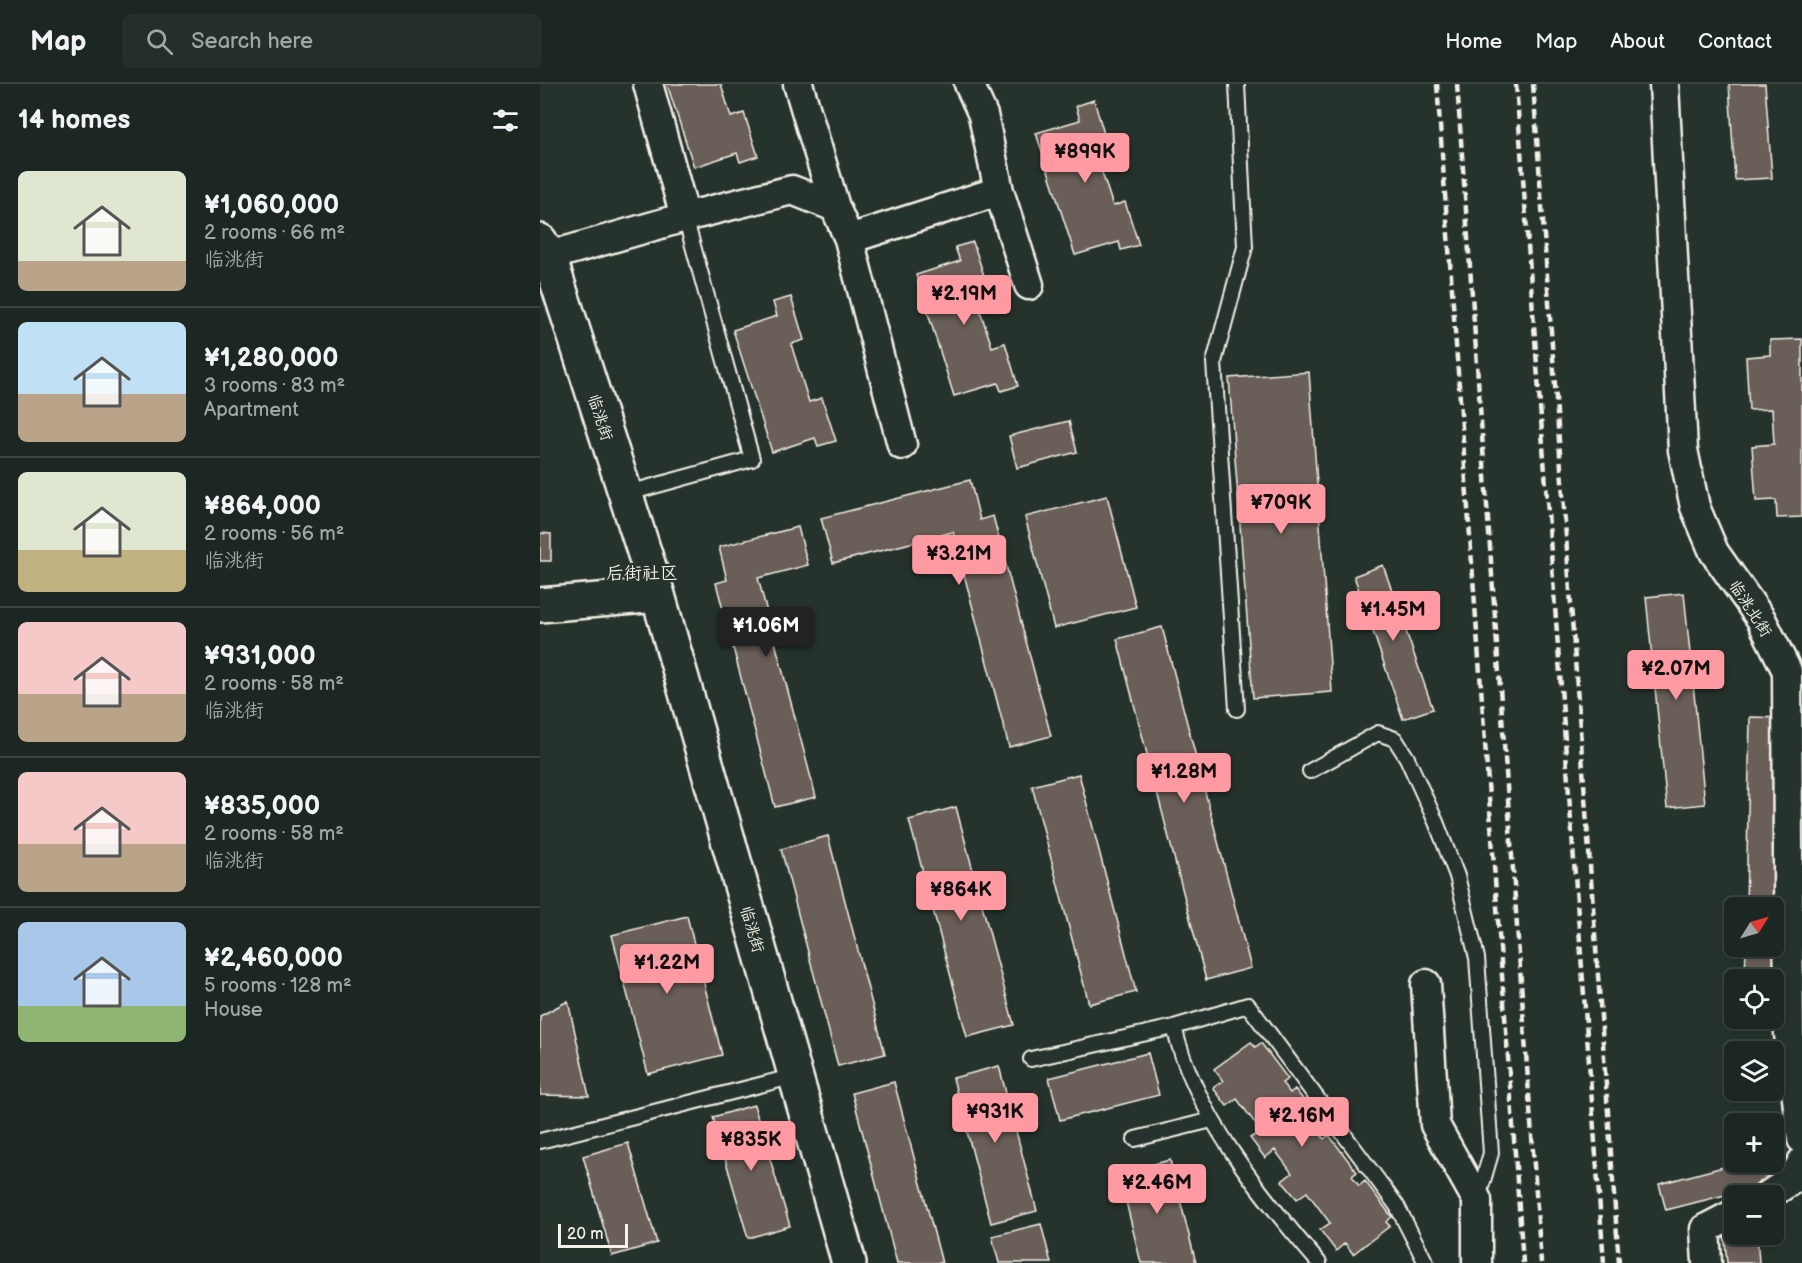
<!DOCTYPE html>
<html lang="en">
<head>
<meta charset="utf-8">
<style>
	body { margin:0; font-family:"Balsamiq Sans","LXGW WenKai TC",sans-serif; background:#252e2a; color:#f1f3f6; height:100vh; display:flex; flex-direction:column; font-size:22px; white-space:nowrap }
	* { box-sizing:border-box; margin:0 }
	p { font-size:20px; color:#a0a5a5 }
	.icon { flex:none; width:33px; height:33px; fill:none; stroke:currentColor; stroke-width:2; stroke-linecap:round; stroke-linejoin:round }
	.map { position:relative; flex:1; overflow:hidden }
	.sheet { display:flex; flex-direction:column; background:#1c2622; width:540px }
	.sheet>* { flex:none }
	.needle { width:39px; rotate:53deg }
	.buttons { position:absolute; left:1184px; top:813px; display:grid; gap:12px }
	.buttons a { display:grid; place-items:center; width:60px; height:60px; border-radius:9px; background:#1c2622; box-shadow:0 3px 9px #0003,0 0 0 2px #3a4340; font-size:30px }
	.scale { position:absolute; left:18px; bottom:15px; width:70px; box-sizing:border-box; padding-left:6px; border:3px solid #f4f1e8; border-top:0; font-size:16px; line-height:21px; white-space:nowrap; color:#f4f1e8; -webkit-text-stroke:4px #26332d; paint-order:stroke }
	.price { position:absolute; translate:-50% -51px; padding:0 14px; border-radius:6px; background:#ff9aa2; color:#111; font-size:20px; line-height:39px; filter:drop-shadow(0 2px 3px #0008) }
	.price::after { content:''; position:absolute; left:50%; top:36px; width:18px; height:14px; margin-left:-9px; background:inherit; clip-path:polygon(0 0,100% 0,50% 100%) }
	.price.active { background:#222; color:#fff }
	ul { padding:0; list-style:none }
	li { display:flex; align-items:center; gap:18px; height:150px; padding:0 18px }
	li+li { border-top:2px solid #3a4340 }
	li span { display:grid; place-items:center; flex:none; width:168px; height:120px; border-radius:9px; color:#555 }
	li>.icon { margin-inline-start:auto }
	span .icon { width:72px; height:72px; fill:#fffc; stroke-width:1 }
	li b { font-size:26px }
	h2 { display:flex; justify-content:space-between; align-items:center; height:72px; padding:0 18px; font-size:26px }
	header { display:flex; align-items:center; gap:36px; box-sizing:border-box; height:84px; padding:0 30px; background:#1c2622; border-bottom:2px solid #3a4340 }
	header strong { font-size:28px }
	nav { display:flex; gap:33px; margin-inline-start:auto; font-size:21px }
	.search { width:420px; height:54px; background:#252e2a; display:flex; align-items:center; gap:15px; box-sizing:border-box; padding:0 21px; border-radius:9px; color:#a0a5a5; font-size:22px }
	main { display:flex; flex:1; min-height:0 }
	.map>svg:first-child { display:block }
	.building { fill:#6b5f59; stroke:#f4f1e8; stroke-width:1.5 }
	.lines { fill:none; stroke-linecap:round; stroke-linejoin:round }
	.service-casing { stroke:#f4f1e8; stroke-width:18 }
	.minor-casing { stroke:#f4f1e8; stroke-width:33 }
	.tertiary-casing { stroke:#f4f1e8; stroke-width:38 }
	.service { stroke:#26332d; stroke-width:14 }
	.minor { stroke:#26332d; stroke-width:28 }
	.tertiary { stroke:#26332d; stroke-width:33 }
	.rail { stroke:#f4f1e8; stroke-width:4.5; stroke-dasharray:9 4.5; stroke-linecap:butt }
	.labels { text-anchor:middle; stroke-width:4.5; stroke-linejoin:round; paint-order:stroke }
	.street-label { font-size:16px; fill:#f4f1e8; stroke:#26332d }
	.neighbourhood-label { font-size:18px; fill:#f4f1e8; stroke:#26332d }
</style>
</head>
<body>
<header>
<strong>Map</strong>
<div class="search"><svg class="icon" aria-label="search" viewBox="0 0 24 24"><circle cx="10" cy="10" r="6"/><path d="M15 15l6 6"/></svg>Search here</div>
<nav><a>Home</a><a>Map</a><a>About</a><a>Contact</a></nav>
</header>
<main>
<section class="sheet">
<h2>14 homes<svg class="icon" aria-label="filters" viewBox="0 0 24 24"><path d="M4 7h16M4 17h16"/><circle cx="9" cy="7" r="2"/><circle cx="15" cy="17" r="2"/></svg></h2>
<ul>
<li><span style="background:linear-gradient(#dfe7d0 75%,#b9a48a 0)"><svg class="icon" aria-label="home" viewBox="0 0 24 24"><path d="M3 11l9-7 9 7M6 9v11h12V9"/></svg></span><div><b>¥1,060,000</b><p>2 rooms · 66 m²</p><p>临洮街</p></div></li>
<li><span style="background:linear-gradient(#bfe0f5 60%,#b9a48a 0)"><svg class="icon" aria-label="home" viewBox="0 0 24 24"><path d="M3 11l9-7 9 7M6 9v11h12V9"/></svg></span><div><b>¥1,280,000</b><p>3 rooms · 83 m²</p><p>Apartment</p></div></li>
<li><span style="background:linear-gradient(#dfe7d0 65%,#c2b280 0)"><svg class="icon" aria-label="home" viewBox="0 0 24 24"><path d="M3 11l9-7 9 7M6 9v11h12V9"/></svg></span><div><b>¥864,000</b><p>2 rooms · 56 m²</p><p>临洮街</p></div></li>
<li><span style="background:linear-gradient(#f6c9c9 60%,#b9a48a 0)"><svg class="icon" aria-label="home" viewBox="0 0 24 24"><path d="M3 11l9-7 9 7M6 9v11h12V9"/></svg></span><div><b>¥931,000</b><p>2 rooms · 58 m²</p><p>临洮街</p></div></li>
<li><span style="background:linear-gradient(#f6c9c9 60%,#b9a48a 0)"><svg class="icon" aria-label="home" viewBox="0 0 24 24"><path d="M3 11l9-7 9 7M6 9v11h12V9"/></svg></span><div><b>¥835,000</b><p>2 rooms · 58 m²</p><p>临洮街</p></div></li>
<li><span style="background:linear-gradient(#a9c7e8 70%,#8fb573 0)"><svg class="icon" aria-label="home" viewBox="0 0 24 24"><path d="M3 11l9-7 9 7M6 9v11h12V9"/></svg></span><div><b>¥2,460,000</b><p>5 rooms · 128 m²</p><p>House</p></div></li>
</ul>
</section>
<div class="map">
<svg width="1262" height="1179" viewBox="0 0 1262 1179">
	<rect width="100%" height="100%" fill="#26332d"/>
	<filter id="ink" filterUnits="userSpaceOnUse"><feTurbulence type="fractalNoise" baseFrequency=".0167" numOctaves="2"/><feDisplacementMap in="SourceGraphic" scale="12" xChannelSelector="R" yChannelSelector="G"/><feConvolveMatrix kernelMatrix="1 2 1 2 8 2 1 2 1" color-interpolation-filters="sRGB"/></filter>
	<g filter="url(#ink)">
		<!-- building -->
		<path class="building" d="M127 0H181L191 33 204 29 218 72 200 78 197 69 154 83Z
			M1189 0H1225L1232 94 1195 96Z
			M554 16 567 60 554 64 573 122 585 118 599 161 581 166 579 158 535 171 496 49 540 36 536 22Z
			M433 158 447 201 433 205 452 263 465 259 478 302 461 307 458 299 414 312 376 191 420 177 415 163Z
			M251 213 264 256 251 260 269 318 282 314 296 357 278 362 275 354 232 368 193 246 237 232 233 218Z
			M1262 255V433L1237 434 1236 416 1216 417 1212 362 1234 360 1232 325 1209 326 1206 273 1230 271V256Z
			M769 288 792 608 713 614 689 294Z
			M529 337 537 368 477 384 469 352Z
			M430 396 440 436 453 432 511 652 469 663 413 448 293 479 281 434Z
			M567 412 596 523 514 544 485 433Z
			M258 443 268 481 218 494 276 713 235 723 176 499 187 496 179 463Z
			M0 449 11 450V477H0Z
			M843 481 893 625 863 635 814 492Z
			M1144 509 1165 720 1127 724 1106 513Z
			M622 543 711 884 666 896 577 555Z
			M1210 633 1242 634 1238 905H1233V896H1205L1206 862H1233V824H1206Z
			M539 690 596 908 549 920 492 702Z
			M416 723 474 941 427 953 369 736Z
			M288 752 345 970 298 982 241 765Z
			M147 832 182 971 108 990 72 851Z
			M28 917 49 1012 0 1011V932Z
			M711 958 715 963 721 959 748 995 742 999 750 1009 755 1005 782 1040 776 1044 784 1055 789 1051 817 1088 812 1092 819 1102 825 1097 852 1133 846 1138 850 1142 813 1170 805 1159 796 1167 780 1146 790 1139 767 1108 757 1115 742 1097 752 1089 735 1066 725 1074 710 1054 721 1047 697 1015 687 1022 673 1004 683 997 674 985Z
			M608 969 619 1011 520 1036 509 994Z
			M459 982 497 1127 451 1139 413 994Z
			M354 998 402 1179H357L312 1009Z
			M214 1021 250 1142 208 1154 173 1033Z
			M88 1059 117 1159 72 1172 43 1072Z
			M630 1076 656 1179H601L579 1089Z
			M1202 1078H1231L1236 1098 1126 1126 1119 1100Z
			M501 1140 511 1179H459L452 1152Z
			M1184 1147H1194V1150H1217L1219 1179H1187Z"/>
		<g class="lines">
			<defs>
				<path id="service" d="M697 0 705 163 674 278 697 625
					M85 410 212 375 145 133
					M770 687 838 649 855 655 867 674 896 738 917 792 937 874 951 1069 938 1114
					M634 943C655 1030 721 1112 779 1179
					M491 975 634 943 708 921 857 1122 886 1179
					M595 1055 672 1036
					M0 1057 255 992"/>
				<path id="minor" d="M108 0 145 133
					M258 0 295 123 309 155 362 361
					M429 0 443 31 459 107 489 201
					M1124 0 1143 366 1155 423 1174 468 1221 535 1247 587 1249 950 1262 1055
					M309 155 459 107
					M9 172 145 133 252 106 295 123
					M886 900 895 1041 937 1116V1179
					M1227 1112 1253 1095 1262 1078
					M1167 1179 1165 1145 1194 1130"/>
				<path id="tertiary" d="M0 157 9 172 118 511 309 1179
					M0 521 118 511"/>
			</defs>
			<!-- service casing -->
			<use href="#service" class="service-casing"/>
			<!-- minor casing -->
			<use href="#minor" class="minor-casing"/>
			<!-- tertiary casing -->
			<use href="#tertiary" class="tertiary-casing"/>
			<!-- service -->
			<use href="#service" class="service"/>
			<!-- minor -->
			<use href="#minor" class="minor"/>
			<!-- tertiary -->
			<use href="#tertiary" class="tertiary"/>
			<!-- rail -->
			<path class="rail" d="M897 0 983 1179
				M917 0 1001 1179
				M976 0 1064 1179
				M993 0 1079 1179"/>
		</g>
	</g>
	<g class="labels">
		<!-- street labels -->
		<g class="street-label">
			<text transform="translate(61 333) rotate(72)" y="6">临洮街</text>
			<text transform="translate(1211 524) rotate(57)" y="6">临洮北街</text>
			<text transform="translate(213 845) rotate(74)" y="6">临洮街</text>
		</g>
		<!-- neighbourhood labels -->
		<g class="neighbourhood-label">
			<text x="102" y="495">后街社区</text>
		</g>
	</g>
</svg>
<div class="buttons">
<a><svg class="needle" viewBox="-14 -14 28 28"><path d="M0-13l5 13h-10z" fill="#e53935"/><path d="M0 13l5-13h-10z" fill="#a0a5a5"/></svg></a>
<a><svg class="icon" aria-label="locate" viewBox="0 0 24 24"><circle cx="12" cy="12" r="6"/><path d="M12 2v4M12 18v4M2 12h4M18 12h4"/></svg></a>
<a><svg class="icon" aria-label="layers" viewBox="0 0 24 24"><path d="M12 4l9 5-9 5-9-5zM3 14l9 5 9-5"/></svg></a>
<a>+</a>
<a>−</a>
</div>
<div class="scale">20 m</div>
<b class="price" style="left:545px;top:100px">¥899K</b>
<b class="price" style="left:424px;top:242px">¥2.19M</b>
<b class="price" style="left:741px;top:451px">¥709K</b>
<b class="price" style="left:419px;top:502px">¥3.21M</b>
<b class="price" style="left:853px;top:558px">¥1.45M</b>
<b class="price active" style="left:226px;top:574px">¥1.06M</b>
<b class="price" style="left:1136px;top:617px">¥2.07M</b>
<b class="price" style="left:644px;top:720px">¥1.28M</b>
<b class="price" style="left:421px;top:838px">¥864K</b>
<b class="price" style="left:127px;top:911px">¥1.22M</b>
<b class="price" style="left:455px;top:1060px">¥931K</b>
<b class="price" style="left:762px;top:1064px">¥2.16M</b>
<b class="price" style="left:211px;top:1088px">¥835K</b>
<b class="price" style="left:617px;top:1131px">¥2.46M</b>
</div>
</main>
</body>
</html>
